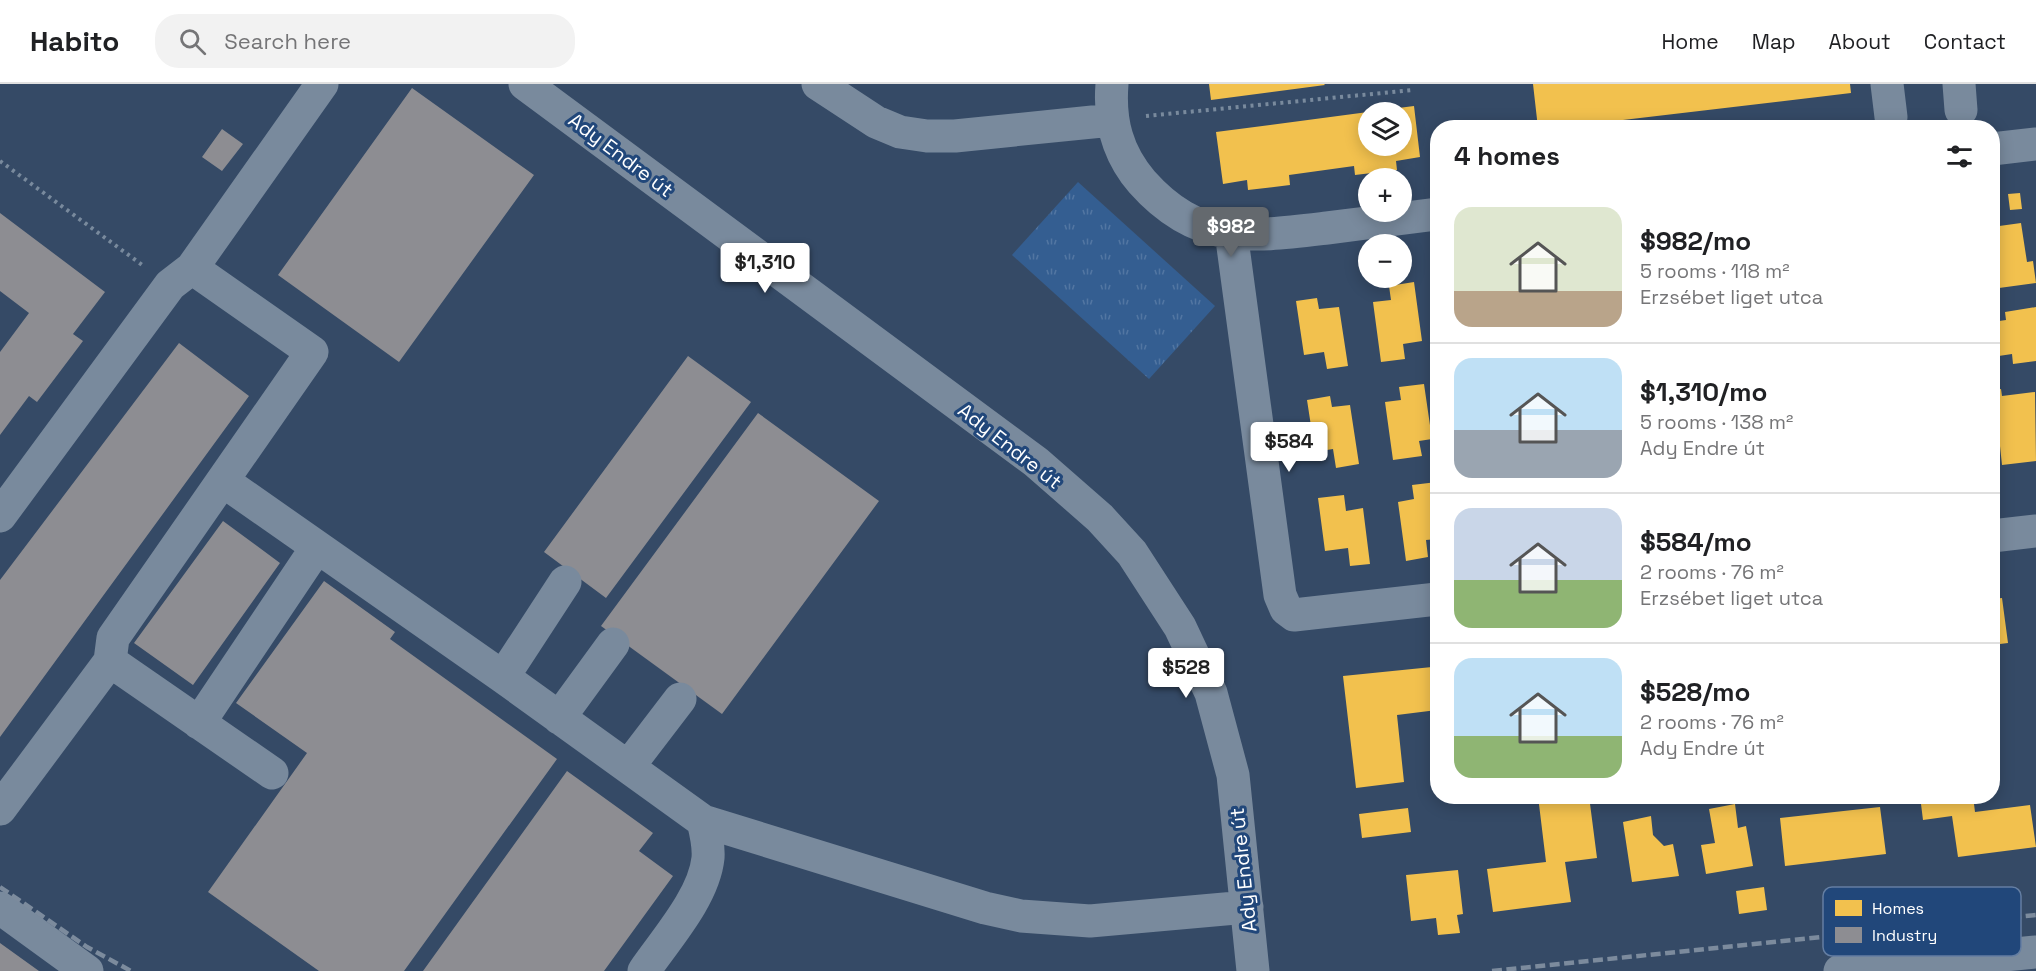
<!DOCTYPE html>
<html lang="en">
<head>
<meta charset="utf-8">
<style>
	body { margin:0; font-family:"Space Grotesk",sans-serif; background:#f2f2f2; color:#202124; height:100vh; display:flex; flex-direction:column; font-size:22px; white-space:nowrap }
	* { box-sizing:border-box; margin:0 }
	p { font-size:20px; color:#757577 }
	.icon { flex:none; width:33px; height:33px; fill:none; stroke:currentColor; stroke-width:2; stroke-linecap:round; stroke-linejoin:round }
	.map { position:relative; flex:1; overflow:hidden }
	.panel { position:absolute; left:1430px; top:36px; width:570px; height:684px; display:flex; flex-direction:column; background:#fff; border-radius:24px; box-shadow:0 3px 15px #0003 }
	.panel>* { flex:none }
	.fabs { position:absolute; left:1358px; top:18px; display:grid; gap:12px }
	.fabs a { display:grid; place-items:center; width:54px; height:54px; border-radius:50%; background:#fff; box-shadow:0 3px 15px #0003; font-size:30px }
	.price { position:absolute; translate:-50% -51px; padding:0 14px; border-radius:6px; background:#fff; color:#222; font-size:20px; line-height:39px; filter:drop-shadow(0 2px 3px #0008) }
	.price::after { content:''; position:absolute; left:50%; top:36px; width:18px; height:14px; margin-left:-9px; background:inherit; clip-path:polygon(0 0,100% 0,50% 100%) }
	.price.on { background:#64696e; color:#fff }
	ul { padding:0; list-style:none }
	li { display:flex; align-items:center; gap:18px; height:150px; padding:0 24px }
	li+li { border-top:2px solid #e0e0e0 }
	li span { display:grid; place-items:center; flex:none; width:168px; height:120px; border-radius:18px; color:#555 }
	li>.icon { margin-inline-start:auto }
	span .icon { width:72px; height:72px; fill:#fffc; stroke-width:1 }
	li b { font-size:26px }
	h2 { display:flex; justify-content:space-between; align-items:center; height:72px; padding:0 24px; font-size:26px }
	header { display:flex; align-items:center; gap:36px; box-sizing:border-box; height:84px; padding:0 30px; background:#fff; border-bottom:2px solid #e0e0e0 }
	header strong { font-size:28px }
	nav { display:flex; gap:33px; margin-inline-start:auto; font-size:21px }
	.search { width:420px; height:54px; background:#f2f2f2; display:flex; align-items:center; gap:15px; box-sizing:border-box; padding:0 21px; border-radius:24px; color:#757577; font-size:22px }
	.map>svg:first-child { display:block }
	.grass { fill:url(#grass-tufts) }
	.homes { fill:#f2c14e }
	.industry { fill:#8d8d92 }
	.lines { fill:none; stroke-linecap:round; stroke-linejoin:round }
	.path { stroke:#798a9d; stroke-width:4; stroke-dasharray:3 4.5; stroke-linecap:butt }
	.minor { stroke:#798a9d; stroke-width:33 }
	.rail { stroke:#7c8b9d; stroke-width:4.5; stroke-dasharray:10 4.5; stroke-linecap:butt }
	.labels { text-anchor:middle; stroke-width:6; stroke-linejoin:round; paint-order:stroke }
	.street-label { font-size:20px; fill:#fff; stroke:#21477a }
	.key { fill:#21477a; stroke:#647ea2; stroke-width:1.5 }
	.key-label { font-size:16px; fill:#fff }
</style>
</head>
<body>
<header>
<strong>Habito</strong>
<div class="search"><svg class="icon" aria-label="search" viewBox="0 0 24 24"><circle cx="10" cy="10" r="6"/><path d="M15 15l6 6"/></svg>Search here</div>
<nav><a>Home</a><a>Map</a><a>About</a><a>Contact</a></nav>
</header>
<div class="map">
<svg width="2036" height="887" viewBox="0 0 2036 887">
	<defs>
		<pattern id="grass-tufts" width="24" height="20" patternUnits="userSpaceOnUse" patternTransform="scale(1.5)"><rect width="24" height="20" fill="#345e91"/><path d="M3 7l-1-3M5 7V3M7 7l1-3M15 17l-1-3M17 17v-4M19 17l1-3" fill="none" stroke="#5276a2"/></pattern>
	</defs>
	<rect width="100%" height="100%" fill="#354a66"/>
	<!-- grass -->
	<path class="grass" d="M1078 98 1215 222 1149 295 1012 171Z"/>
	<!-- homes -->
	<path class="homes" d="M1209 0H1324L1325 1 1211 16Z
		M1533 0H1850L1851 9 1555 44H1538Z
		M1414 22 1420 73 1396 77 1397 86 1355 91 1354 82 1289 91 1290 101 1248 106 1247 96 1223 100 1216 48 1368 28V62H1401V28L1375 27Z
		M2020 109 2022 125 2010 126 2008 110Z
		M2021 139 2027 178 2033 177 2036 199 1999 204 1997 193 1992 194V143Z
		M1414 198 1422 257 1403 260 1405 275 1381 278 1373 218 1391 216 1389 202Z
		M1317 214 1319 225 1339 223 1348 282 1327 285 1324 268 1304 271 1296 217Z
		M2036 223V277L2013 280 2012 270 1992 273V238L2006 236 2005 228Z
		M1424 300 1432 355 1419 357 1422 372 1393 376 1385 318 1401 316 1399 303Z
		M2001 305 2002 312 2035 308 2036 377 2002 381 1996 324 1992 325V306Z
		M1330 312 1332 323 1350 321 1359 380 1336 384 1333 365 1315 368 1307 316Z
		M1437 398V455L1426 456 1428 473 1406 477 1398 418 1414 415 1412 401Z
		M1344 411 1346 427 1363 424 1370 480 1350 482 1348 464 1325 467 1318 414Z
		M2002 514 2008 559 1992 561V515Z
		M1432 583 1437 626 1397 631 1404 698 1356 704 1343 592Z
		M1538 712H1589L1597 774 1565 778 1571 818 1493 828 1487 785 1546 778Z
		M1920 712H1973L1975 728 2030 721 2036 763 1958 773 1952 732 1923 736Z
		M1735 720 1738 744 1746 742 1753 782 1706 790 1701 761 1715 759 1709 725Z
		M1880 723 1886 770 1785 782 1780 734Z
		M1408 724 1411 748 1362 754 1359 730Z
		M1651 732 1653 751 1664 762 1673 760 1679 792 1632 798 1623 738Z
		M1458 786 1463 830 1457 831 1460 849 1438 851 1436 834 1411 837 1406 791Z
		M1764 803 1767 826 1739 830 1736 807Z"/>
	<!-- industry -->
	<path class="industry" d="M412 4 534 91 399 278 278 191Z
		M222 45 243 60 222 87 202 73Z
		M0 129 105 208 73 250 83 257 37 318 29 312 0 351V268L29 229 0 207Z
		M179 259 249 312 0 653V496Z
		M688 272 751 318 606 514 544 468Z
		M758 329 879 417 722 630 601 542Z
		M223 437 280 479 193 601 134 559Z
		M324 497 395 548 390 555 557 675 404 887H319L208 808 307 669 236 619Z
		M567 687 653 749 639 767 673 792 604 887H423Z
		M0 859 39 887H0Z"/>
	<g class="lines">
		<!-- path -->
		<path class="path" d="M1146 32 1413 6
			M0 77 145 183"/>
		<!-- minor -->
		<path class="minor" d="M525 0 1036 378 1100 434 1132 469 1180 543 1211 609 1233 691 1253 887
			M818 0 876 38 900 48 927 52H955L1112 36
			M1112 0C1109 37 1117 69 1142 98 1198 161 1251 153 1327 144 1364 139 1400 135 1437 130
			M1887 0 1891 33
			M1959 0 1961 26
			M1992 65 2036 60
			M1231 148 1280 511 1286 525 1294 531 1437 515
			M223 397 503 593 703 737C706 749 709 762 708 774 704 813 666 855 644 887
			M0 432 170 201 192 184 322 0
			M1992 452 2036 447
			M110 577 272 689
			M503 593 565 498
			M559 634 613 560
			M199 639 317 463
			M628 683 680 615
			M0 725 110 577 113 554 312 268 192 184
			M703 737 985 824 1021 832 1090 837 1247 823
			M0 824 87 887
			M1840 887 2036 868"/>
		<!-- rail -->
		<path class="rail" d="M0 803 87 863 131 887
			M1492 887 2036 831"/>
	</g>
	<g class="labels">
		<!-- street labels -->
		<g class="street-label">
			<text transform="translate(621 71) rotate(37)" y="7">Ady Endre út</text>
			<text transform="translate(1010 362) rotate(38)" y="7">Ady Endre út</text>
			<text transform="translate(1243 786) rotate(-96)" y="7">Ady Endre út</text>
		</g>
	</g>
	<!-- legend -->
	<rect x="1823" y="803" width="198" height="69" rx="9" class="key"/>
	<rect x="1835" y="816" width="27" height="16" fill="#f2c14e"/>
	<rect x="1835" y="843" width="27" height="16" fill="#8d8d92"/>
	<g class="key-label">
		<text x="1872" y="830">Homes</text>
		<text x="1872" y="857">Industry</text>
	</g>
</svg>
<div class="fabs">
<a><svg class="icon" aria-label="layers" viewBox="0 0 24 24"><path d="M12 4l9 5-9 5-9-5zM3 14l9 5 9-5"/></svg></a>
<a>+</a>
<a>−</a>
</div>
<b class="price on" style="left:1231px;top:174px">$982</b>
<b class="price" style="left:765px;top:210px">$1,310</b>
<b class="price" style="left:1289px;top:389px">$584</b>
<b class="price" style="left:1186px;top:615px">$528</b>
<section class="panel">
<h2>4 homes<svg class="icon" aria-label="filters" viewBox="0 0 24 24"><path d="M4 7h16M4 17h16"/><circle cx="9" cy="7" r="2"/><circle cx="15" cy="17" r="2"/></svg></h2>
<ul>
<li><span style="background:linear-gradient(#dfe7d0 70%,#b9a48a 0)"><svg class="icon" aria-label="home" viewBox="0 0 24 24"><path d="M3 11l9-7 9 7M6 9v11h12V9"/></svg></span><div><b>$982/mo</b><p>5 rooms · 118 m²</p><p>Erzsébet liget utca</p></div></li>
<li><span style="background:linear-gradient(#bfe0f5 60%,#9aa5b1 0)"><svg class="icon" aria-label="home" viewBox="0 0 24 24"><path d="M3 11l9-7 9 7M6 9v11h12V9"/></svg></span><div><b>$1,310/mo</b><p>5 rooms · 138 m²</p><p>Ady Endre út</p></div></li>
<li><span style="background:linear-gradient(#c9d6e8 60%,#8fb573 0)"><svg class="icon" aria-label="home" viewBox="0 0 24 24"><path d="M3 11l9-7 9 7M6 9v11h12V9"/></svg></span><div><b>$584/mo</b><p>2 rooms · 76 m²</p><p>Erzsébet liget utca</p></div></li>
<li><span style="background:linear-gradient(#bfe0f5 65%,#8fb573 0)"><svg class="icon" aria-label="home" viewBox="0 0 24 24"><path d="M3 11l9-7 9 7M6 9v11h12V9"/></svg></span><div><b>$528/mo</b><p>2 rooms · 76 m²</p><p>Ady Endre út</p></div></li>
</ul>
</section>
</div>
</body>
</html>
